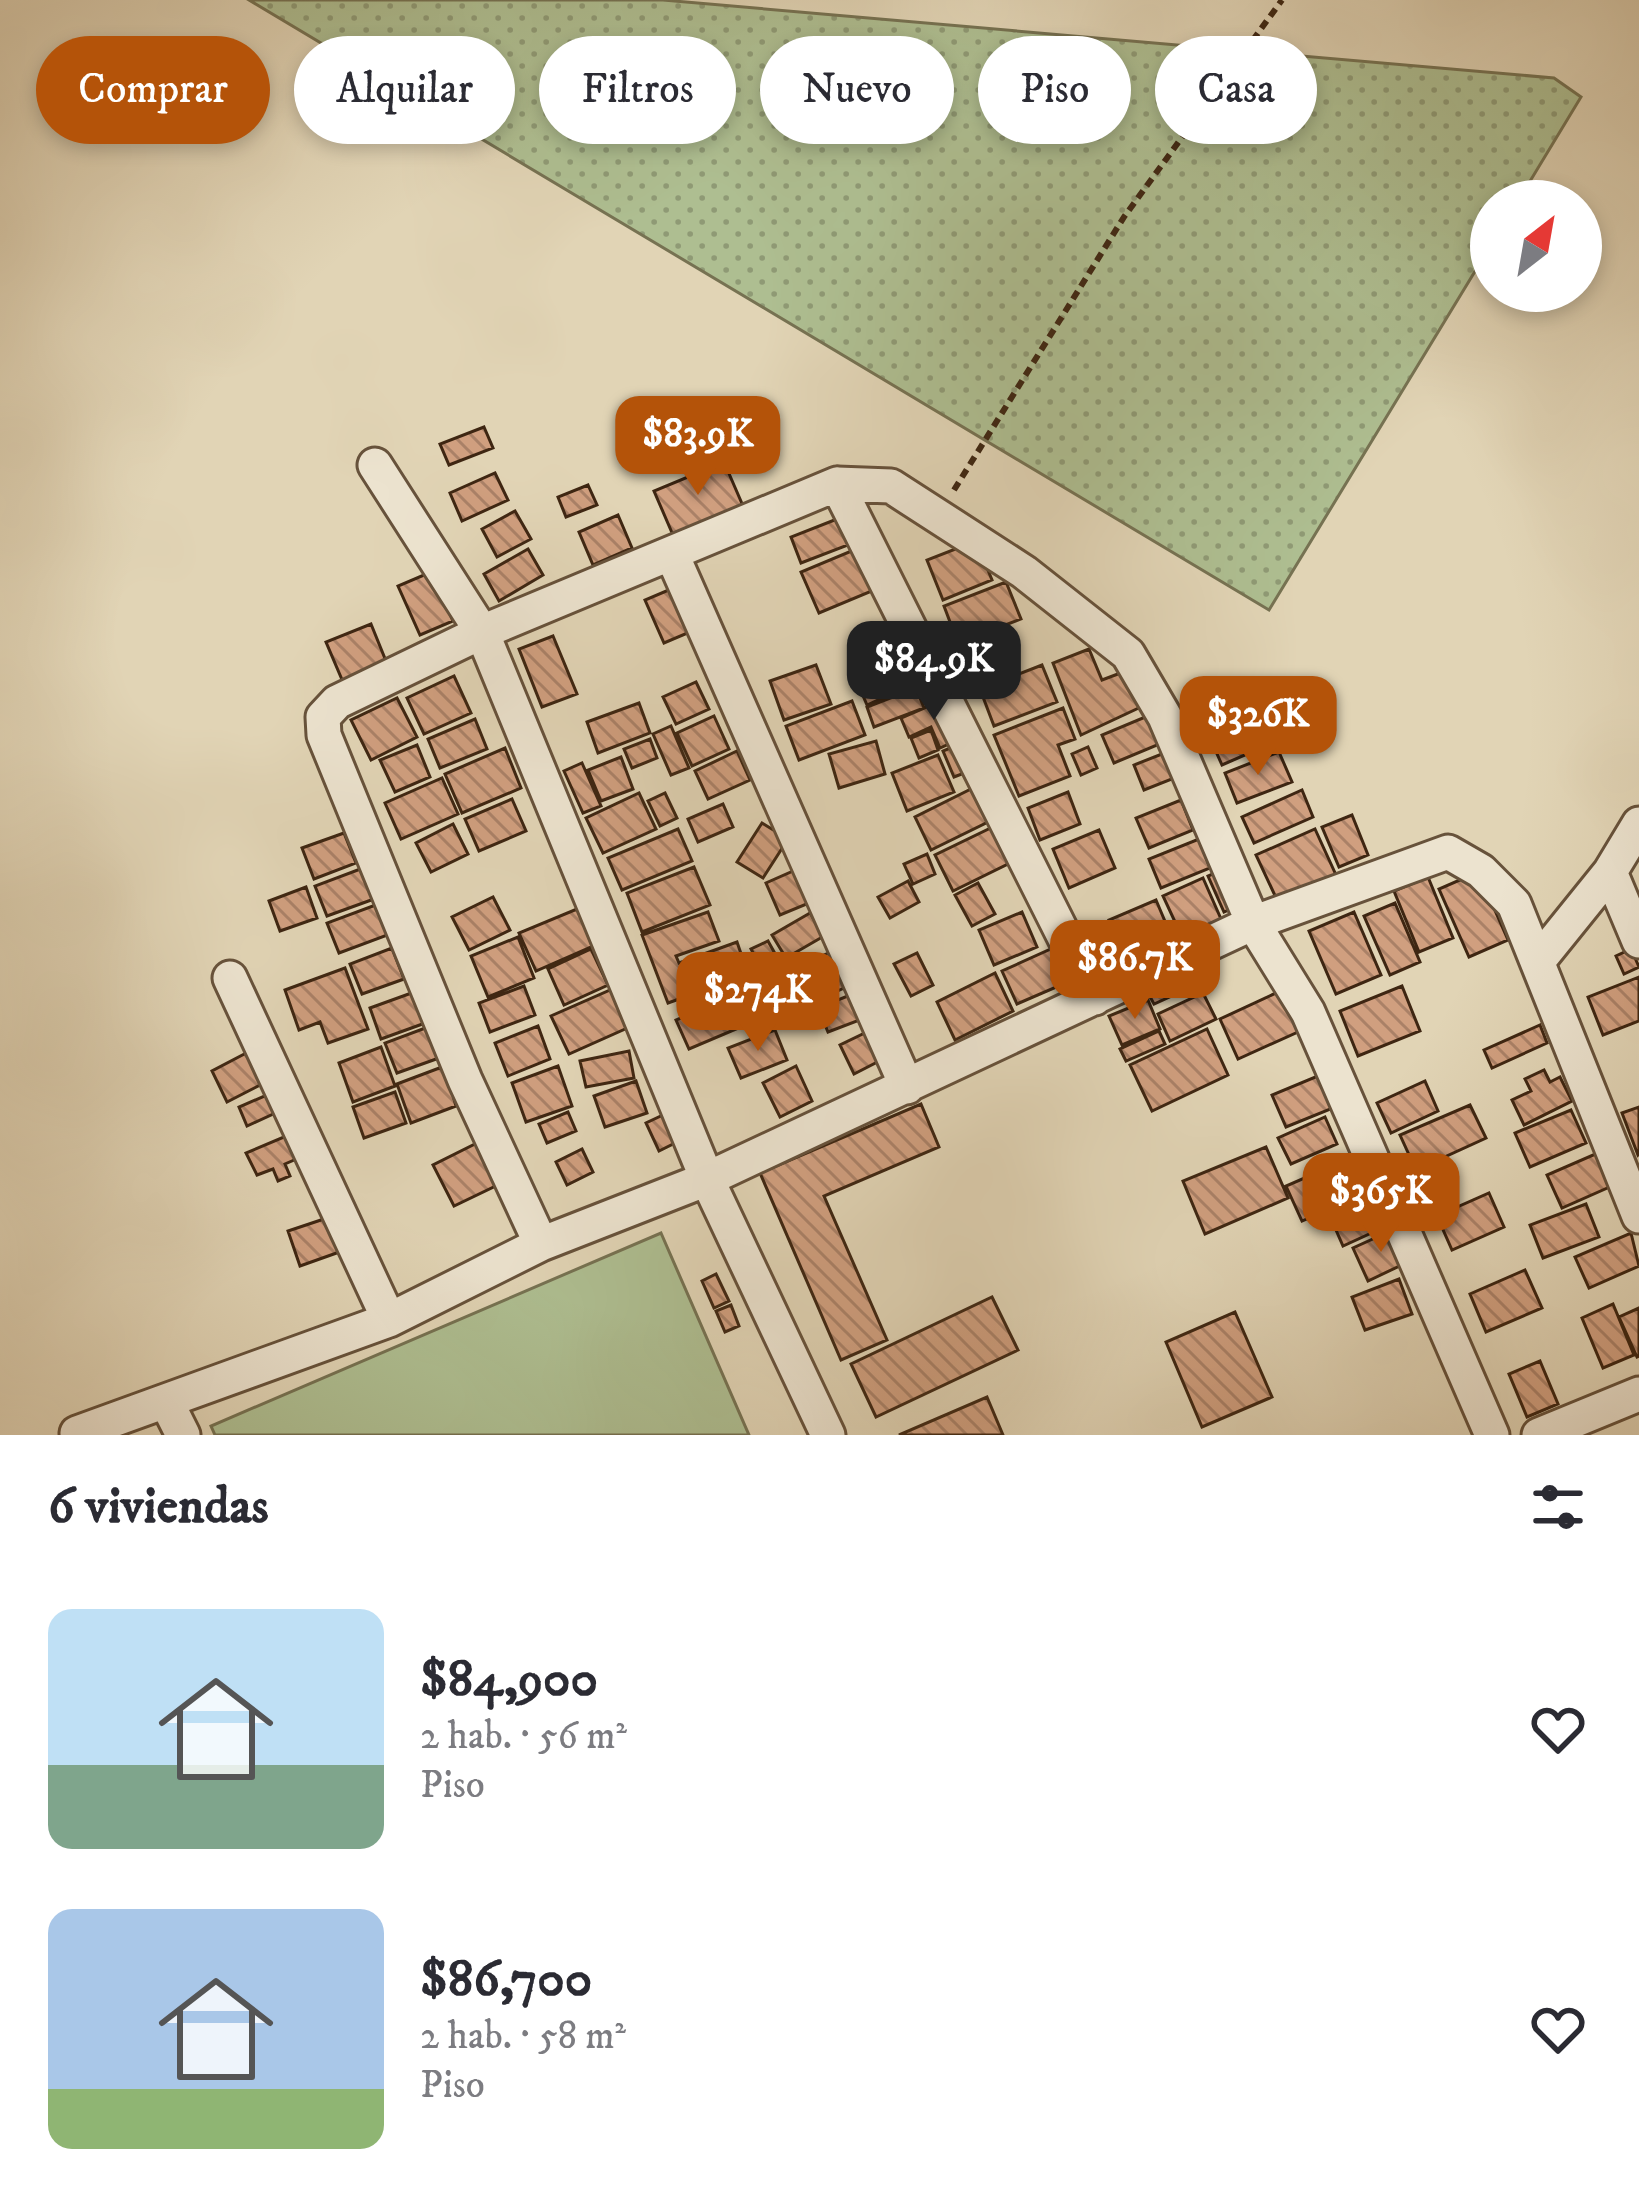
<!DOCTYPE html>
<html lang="es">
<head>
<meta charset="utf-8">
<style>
	body { margin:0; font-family:"IM FELL DW Pica",serif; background:#f2f2f3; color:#2b2b33; height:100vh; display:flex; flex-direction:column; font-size:45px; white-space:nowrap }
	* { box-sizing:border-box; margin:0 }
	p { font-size:39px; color:#7c7c81 }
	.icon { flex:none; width:66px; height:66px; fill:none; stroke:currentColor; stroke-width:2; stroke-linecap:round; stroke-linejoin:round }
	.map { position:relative; height:1435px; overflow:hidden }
	.panel { display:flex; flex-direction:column; background:#fff; flex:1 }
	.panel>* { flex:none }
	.guide { position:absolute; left:36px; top:36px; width:1569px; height:108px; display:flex; gap:24px }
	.needle { width:78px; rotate:31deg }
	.fabs { position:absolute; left:1470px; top:180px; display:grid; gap:24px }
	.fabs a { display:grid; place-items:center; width:132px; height:132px; border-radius:50%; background:#fff; box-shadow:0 6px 18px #0003; font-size:60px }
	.price { position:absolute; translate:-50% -102px; padding:0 27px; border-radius:24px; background:#b45309; color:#fff; font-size:39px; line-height:78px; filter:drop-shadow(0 3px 6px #0008) }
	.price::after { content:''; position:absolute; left:50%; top:72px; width:36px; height:27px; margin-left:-18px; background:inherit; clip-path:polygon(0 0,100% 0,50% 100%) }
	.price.on { background:#222; color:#fff }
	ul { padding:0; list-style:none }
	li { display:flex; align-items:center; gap:36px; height:300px; padding:0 48px }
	li span { display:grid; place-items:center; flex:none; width:336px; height:240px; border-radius:24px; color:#555 }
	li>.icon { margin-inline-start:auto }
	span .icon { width:144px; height:144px; fill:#fffc; stroke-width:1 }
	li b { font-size:51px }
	h2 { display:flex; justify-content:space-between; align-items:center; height:144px; padding:0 48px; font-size:51px }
	.chip { padding:0 42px; border-radius:54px; background:#fff; box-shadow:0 6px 18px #0003; font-size:42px; line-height:108px }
	.chip.on { background:#b45309; color:#fff }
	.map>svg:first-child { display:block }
	.grass { fill:url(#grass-dots); stroke:#767252; stroke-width:3 }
	.park { fill:#aebe91; stroke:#767252; stroke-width:3 }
	.building { fill:url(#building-back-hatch); stroke:#3e2612; stroke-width:3 }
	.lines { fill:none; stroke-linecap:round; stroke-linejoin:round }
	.minor-casing { stroke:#67523b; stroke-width:39 }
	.path { stroke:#3e2612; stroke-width:6; stroke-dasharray:9 6; stroke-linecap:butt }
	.minor { stroke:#ece3cf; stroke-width:33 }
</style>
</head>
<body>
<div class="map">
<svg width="1639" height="1435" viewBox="0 0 1639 1435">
	<defs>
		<pattern id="grass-dots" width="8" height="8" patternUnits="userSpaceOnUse" patternTransform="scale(3)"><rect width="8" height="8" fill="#aebe91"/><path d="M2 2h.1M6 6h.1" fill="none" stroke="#8f9a75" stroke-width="1.8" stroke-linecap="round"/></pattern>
		<pattern id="building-back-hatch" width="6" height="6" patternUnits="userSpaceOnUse" patternTransform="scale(3)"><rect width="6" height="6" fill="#d09f7f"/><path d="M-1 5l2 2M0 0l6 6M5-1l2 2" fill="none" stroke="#aa8167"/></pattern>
	</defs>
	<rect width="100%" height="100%" fill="#e1d4b5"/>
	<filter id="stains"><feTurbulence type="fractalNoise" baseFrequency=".00167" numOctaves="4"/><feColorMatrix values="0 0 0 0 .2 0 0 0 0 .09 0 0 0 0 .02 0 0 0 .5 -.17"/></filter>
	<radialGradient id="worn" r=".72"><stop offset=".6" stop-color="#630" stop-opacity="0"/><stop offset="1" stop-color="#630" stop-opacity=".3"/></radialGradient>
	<!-- grass -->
	<path class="grass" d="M249 0H663L1554 78 1581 97 1518 201H1491V245L1269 610Z"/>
	<!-- park -->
	<path class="park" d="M661 1233 749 1435H215L211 1426Z"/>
	<!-- building -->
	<path class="building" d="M484 427 493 448 449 465 440 444Z
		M724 462 743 506 673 535 654 491Z
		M495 473 508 500 462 521 450 493Z
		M588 485 597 505 566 517 558 497Z
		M515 511 531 539 497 557 482 529Z
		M618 515 632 548 593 565 579 532Z
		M837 519 848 545 801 563 791 537Z
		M976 541 992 580 943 600 927 560Z
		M861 547 879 588 819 613 801 572Z
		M528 549 543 575 499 601 484 574Z
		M431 572 453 621 420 635 398 586Z
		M1006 582 1021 619 958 643 944 606Z
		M671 589 690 632 664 643 645 600Z
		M371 624 390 671 346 689 326 642Z
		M890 629 897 643 861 658 856 645Z
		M553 636 577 694 542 707 519 649Z
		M900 646 909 665 862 685 854 665Z
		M1089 649 1102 680 1131 669 1145 705 1081 735 1053 663Z
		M816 665 831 704 784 720 770 681Z
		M1042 665 1057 702 994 726 980 689Z
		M898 675 904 688 867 705 861 691Z
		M454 676 471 713 424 734 407 698Z
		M696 682 709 709 676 724 663 697Z
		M916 688 924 708 874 727 867 707Z
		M397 698 417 737 371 760 351 720Z
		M945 699 962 738 940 748 931 727 909 737 901 718Z
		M852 701 865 735 799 760 786 726Z
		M639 703 650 733 598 753 587 722Z
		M1063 708 1075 739 1058 745 1070 776 1019 796 994 735Z
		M1150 715 1162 743 1114 763 1102 735Z
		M714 716 729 749 692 766 677 733Z
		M1248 718 1261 748 1222 765 1209 736Z
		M475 719 487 749 440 768 428 739Z
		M671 726 689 768 671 775 653 734Z
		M931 730 938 750 919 758 911 738Z
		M650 739 657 758 632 768 624 749Z
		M876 741 885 774 839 788 829 754Z
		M964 742 975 769 954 777 943 751Z
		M417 745 430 777 395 792 380 760Z
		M1088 747 1097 768 1081 775 1072 754Z
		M505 748 521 788 462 813 445 774Z
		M737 751 750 780 708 799 695 771Z
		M1167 752 1177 777 1144 790 1134 765Z
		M1279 752 1292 782 1237 803 1225 773Z
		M938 755 954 792 907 811 892 773Z
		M621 757 633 789 601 801 588 770Z
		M582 763 601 806 583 813 564 771Z
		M442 778 458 814 401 839 385 803Z
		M975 787 992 820 931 850 915 817Z
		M1302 790 1313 817 1254 843 1242 817Z
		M1068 792 1080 824 1040 840 1028 808Z
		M639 793 656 829 603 853 586 818Z
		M665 793 677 818 660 826 648 801Z
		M512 799 526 831 479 851 465 819Z
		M1181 800 1193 830 1149 848 1136 818Z
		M723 804 733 827 698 842 688 819Z
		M1352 815 1368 855 1339 867 1322 827Z
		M762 823 788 839 763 878 737 862Z
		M1001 823 1018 859 953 891 935 855Z
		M453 824 468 854 431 872 416 843Z
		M678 829 692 861 622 890 608 858Z
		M1315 829 1336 875 1278 902 1256 855Z
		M1099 830 1115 868 1069 888 1053 849Z
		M344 833 356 863 314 879 302 848Z
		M1199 839 1210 868 1161 888 1149 859Z
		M927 854 935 874 913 884 904 864Z
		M694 867 710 905 642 932 627 893Z
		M1229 867 1244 903 1224 912 1208 876Z
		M363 868 374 899 327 916 315 886Z
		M800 868 814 901 780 915 766 883Z
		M1478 872 1508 940 1469 957 1439 889Z
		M1428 877 1453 938 1419 952 1394 891Z
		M1203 878 1221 919 1182 937 1163 896Z
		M908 881 919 902 890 918 878 897Z
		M978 883 995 914 972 926 955 895Z
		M306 887 317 918 280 931 269 901Z
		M493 897 510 930 469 950 452 917Z
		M389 900 401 930 339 953 327 923Z
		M1156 900 1172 938 1126 958 1109 920Z
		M1395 903 1420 962 1390 975 1364 916Z
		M577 909 593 946 536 971 519 933Z
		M708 912 719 941 676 956 679 963 737 942 748 974 668 1003 642 935Z
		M1022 912 1037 947 994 965 979 930Z
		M1354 912 1381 975 1336 994 1309 931Z
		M810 913 824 936 786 958 772 935Z
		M518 937 534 978 488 997 471 956Z
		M768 941 778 959 761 968 751 949Z
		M392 948 404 979 362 994 350 964Z
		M840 948 855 983 822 998 806 963Z
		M1053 948 1068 982 1017 1004 1002 971Z
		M591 949 608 985 564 1005 548 969Z
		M1631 949 1639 967 1624 974 1616 956Z
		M917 953 933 985 911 996 894 964Z
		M345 968 368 1029 328 1043 320 1022 299 1030 285 990Z
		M785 969 793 988 785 991 787 997 809 987 817 1004 779 1021 761 979Z
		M1195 972 1200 983 1154 1004 1148 993Z
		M995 973 1013 1011 955 1040 937 1002Z
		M1639 977V1021L1603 1035 1588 997Z
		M524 986 535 1015 490 1032 479 1003Z
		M1291 986 1309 1027 1238 1059 1220 1019Z
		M1402 986 1420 1031 1358 1056 1340 1011Z
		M617 987 634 1025 569 1054 551 1016Z
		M417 991 428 1022 381 1039 370 1008Z
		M855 993 865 1018 828 1032 818 1008Z
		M1203 993 1216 1019 1170 1041 1158 1014Z
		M735 995 748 1024 689 1049 676 1020Z
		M1148 1000 1160 1029 1122 1045 1109 1016Z
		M1540 1025 1547 1043 1492 1068 1484 1050Z
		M538 1026 550 1059 508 1076 495 1043Z
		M428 1027 439 1058 397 1073 385 1043Z
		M1207 1029 1228 1075 1152 1111 1130 1065Z
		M775 1030 787 1060 741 1078 728 1048Z
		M871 1030 885 1058 854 1074 840 1045Z
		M1159 1031 1165 1044 1126 1061 1120 1049Z
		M381 1047 395 1086 353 1102 339 1063Z
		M252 1050 268 1081 227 1102 212 1071Z
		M629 1051 634 1078 586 1087 580 1061Z
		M558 1066 572 1106 526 1122 512 1083Z
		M796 1066 812 1101 780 1117 763 1083Z
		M442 1067 446 1077 459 1072 467 1095 454 1099 456 1106 411 1123 397 1084Z
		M1544 1070 1550 1082 1560 1077 1572 1101 1524 1125 1512 1100 1531 1091 1525 1079Z
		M1325 1073 1338 1106 1286 1127 1272 1095Z
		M636 1081 647 1113 605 1127 594 1096Z
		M1425 1081 1438 1111 1391 1133 1377 1103Z
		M276 1091 284 1109 247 1126 239 1107Z
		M395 1092 406 1123 364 1138 353 1107Z
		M921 1104 939 1147 824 1196 887 1340 841 1360 760 1173Z
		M1470 1105 1486 1138 1416 1170 1400 1135Z
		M1639 1107V1154L1638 1155 1622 1113Z
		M1571 1110 1586 1143 1530 1167 1515 1133Z
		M568 1112 576 1131 547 1143 539 1124Z
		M663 1115 675 1143 659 1151 646 1123Z
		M1325 1117 1337 1144 1291 1164 1278 1138Z
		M291 1134 301 1157 285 1164 290 1176 278 1181 273 1169 257 1175 246 1153Z
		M487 1138 508 1180 454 1206 433 1165Z
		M1266 1147 1288 1198 1205 1234 1183 1181Z
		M582 1149 593 1172 567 1185 556 1162Z
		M1369 1150 1384 1185 1302 1221 1286 1186Z
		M1600 1152 1614 1185 1562 1208 1547 1175Z
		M1379 1192 1393 1223 1343 1246 1329 1214Z
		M1489 1193 1504 1227 1452 1250 1437 1216Z
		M1586 1204 1599 1237 1543 1258 1530 1225Z
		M333 1216 345 1250 300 1266 288 1231Z
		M1395 1229 1410 1261 1368 1281 1353 1248Z
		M1631 1233 1639 1266 1589 1288 1575 1257Z
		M1525 1270 1542 1308 1486 1332 1470 1294Z
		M716 1274 729 1301 714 1308 702 1281Z
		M1399 1279 1412 1314 1365 1330 1352 1297Z
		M992 1297 1018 1350 876 1417 851 1364Z
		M1613 1304 1634 1355 1603 1368 1582 1318Z
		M731 1305 739 1326 725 1332 716 1311Z
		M1639 1308V1356L1637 1357 1619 1317Z
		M1235 1312 1272 1397 1202 1427 1166 1342Z
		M1540 1361 1558 1404 1527 1417 1509 1374Z
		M987 1397 1003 1435H899Z"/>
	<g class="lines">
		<defs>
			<path id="minor" d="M375 465 482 632 337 702 323 717 324 735 465 1080 541 1244
				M837 484 891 486 1024 572 1128 654 1165 717 1253 923 1308 1012 1492 1435
				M673 557 907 1087
				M1610 872 1639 941
				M1539 960 1610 872 1639 824
				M230 978 389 1320
				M167 1403 183 1435
				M77 1433 389 1320 541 1244 707 1179 1253 923 1448 852 1481 871 1514 904 1639 1216
				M828 1435 707 1179 482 632 837 484 1095 998
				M1539 1435 1639 1394"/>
		</defs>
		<!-- minor casing -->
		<use href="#minor" class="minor-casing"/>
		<!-- path -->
		<path class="path" d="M954 490 1124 217 1282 0"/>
		<!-- minor -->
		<use href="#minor" class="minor"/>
	</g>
	<rect width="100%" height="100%" filter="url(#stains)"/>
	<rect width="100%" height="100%" fill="url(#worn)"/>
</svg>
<div class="fabs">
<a><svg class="needle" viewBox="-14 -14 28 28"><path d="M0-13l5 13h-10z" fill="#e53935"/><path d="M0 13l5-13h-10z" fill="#7c7c81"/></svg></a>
</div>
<b class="price" style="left:698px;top:498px">$83.9K</b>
<b class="price on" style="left:934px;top:723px">$84.9K</b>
<b class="price" style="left:1258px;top:778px">$326K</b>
<b class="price" style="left:1135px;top:1022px">$86.7K</b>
<b class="price" style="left:758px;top:1054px">$274K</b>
<b class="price" style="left:1381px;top:1255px">$365K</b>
<div class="guide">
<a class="chip on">Comprar</a>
<a class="chip">Alquilar</a>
<a class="chip">Filtros</a>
<a class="chip">Nuevo</a>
<a class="chip">Piso</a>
<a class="chip">Casa</a>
</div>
</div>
<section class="panel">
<h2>6 viviendas<svg class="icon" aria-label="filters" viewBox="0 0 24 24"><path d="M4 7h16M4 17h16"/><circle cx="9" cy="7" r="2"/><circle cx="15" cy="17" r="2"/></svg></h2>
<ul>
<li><span style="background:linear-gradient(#bfe0f5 65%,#7fa58c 0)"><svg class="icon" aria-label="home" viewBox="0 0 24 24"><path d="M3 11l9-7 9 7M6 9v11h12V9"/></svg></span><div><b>$84,900</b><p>2 hab. · 56 m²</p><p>Piso</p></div><svg class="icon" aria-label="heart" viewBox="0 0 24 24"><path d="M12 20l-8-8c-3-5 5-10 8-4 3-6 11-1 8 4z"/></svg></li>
<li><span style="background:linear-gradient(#a9c7e8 75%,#8fb573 0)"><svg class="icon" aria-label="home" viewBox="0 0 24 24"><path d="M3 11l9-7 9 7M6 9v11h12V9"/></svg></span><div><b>$86,700</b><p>2 hab. · 58 m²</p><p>Piso</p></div><svg class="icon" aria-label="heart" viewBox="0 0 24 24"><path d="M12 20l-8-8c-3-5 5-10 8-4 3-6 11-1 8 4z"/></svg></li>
</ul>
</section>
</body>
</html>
